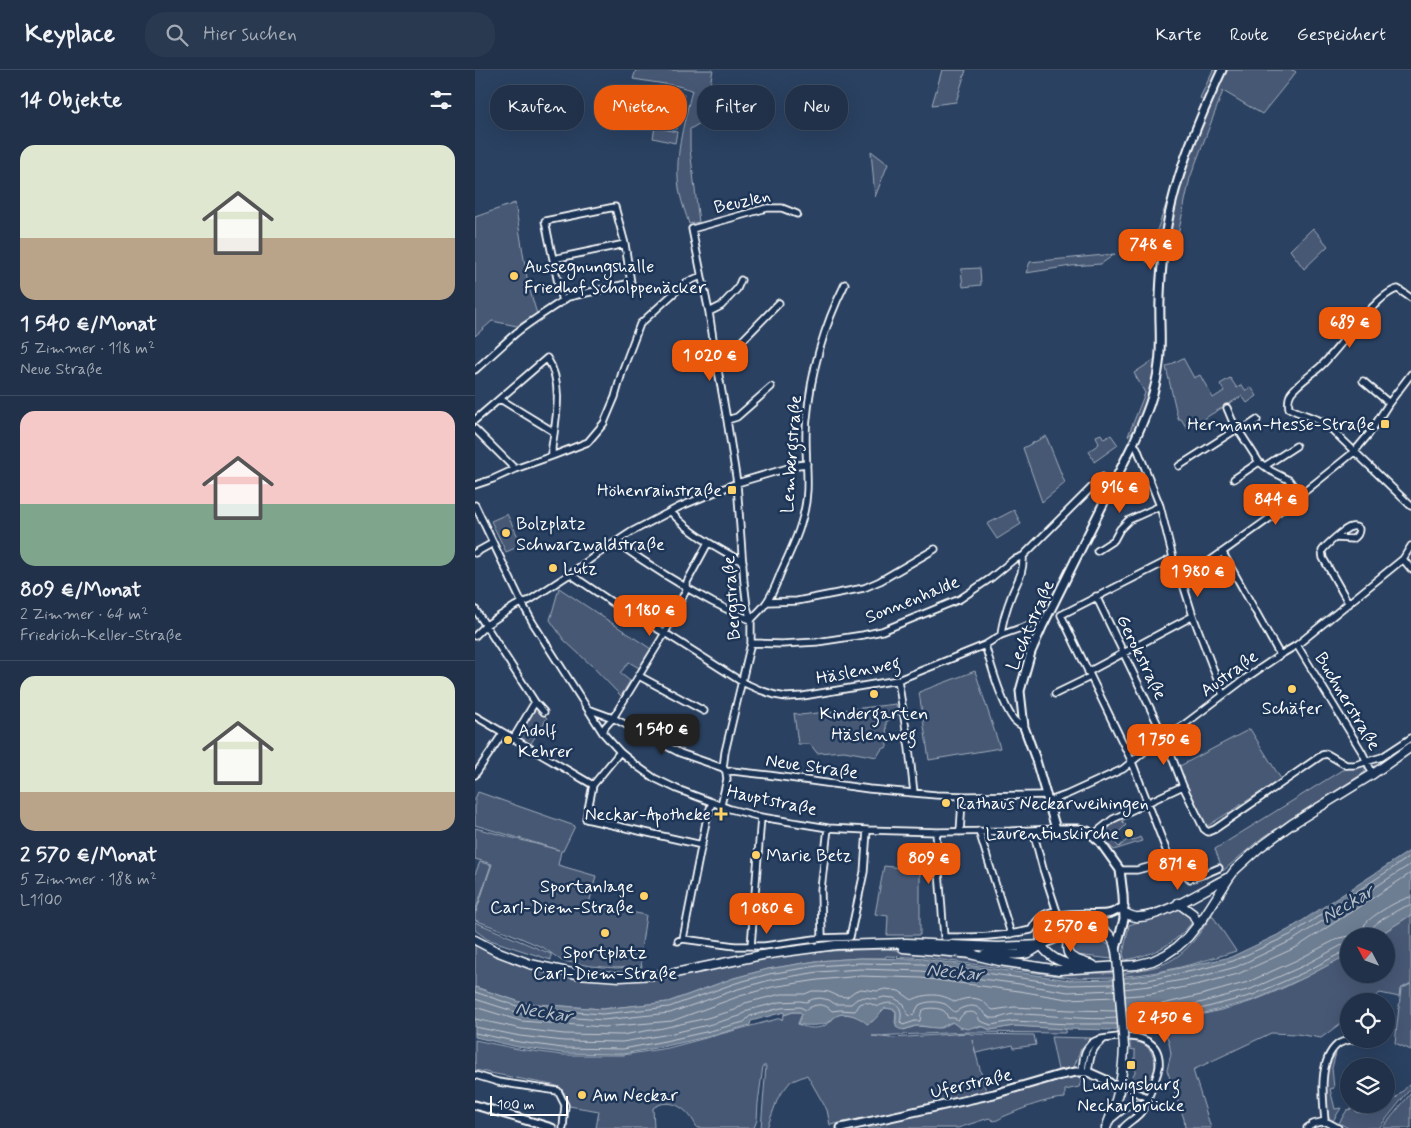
<!DOCTYPE html>
<html lang="de">
<head>
<meta charset="utf-8">
<style>
	body { margin:0; font-family:Mynerve,sans-serif; background:#283950; color:#f1f3f6; height:100vh; display:flex; flex-direction:column; font-size:19px; white-space:nowrap }
	* { box-sizing:border-box; margin:0 }
	p { font-size:16px; color:#a2a9b4 }
	.icon { flex:none; width:28px; height:28px; fill:none; stroke:currentColor; stroke-width:2; stroke-linecap:round; stroke-linejoin:round }
	.map { position:relative; flex:1; overflow:hidden }
	.side { display:flex; flex-direction:column; background:#203149; width:475px }
	.side>* { flex:none }
	.guide { position:absolute; left:15px; top:15px; width:475px; height:45px; display:flex; gap:10px }
	.needle { width:32px; rotate:311deg }
	.tools { position:absolute; left:865px; top:858px; display:grid; gap:10px }
	.tools a { display:grid; place-items:center; width:55px; height:55px; border-radius:50%; background:#203149; box-shadow:0 5px 20px #0002,0 0 0 1px #3d4c61; font-size:25px }
	.scale { position:absolute; left:15px; bottom:12px; width:78px; box-sizing:border-box; padding-left:5px; border:2px solid #fff; border-top:0; font-size:14px; line-height:18px; white-space:nowrap; color:#fff; -webkit-text-stroke:4px #1d3557; paint-order:stroke }
	.price { position:absolute; translate:-50% -42px; padding:0 11px; border-radius:10px; background:#ea580c; color:#fff; font-size:16px; line-height:32px; filter:drop-shadow(0 1px 2px #0008) }
	.price::after { content:''; position:absolute; left:50%; top:30px; width:15px; height:11px; margin-left:-8px; background:inherit; clip-path:polygon(0 0,100% 0,50% 100%) }
	.price.on { background:#222; color:#fff }
	ul { padding:0; list-style:none }
	li { display:grid; align-content:center; gap:10px; height:265px; padding:0 20px }
	li+li { border-top:1px solid #3d4c61 }
	li span { display:grid; place-items:center; height:155px; border-radius:15px; color:#555 }
	li>.icon { margin-inline-start:auto }
	span .icon { width:90px; height:90px; fill:#fffc; stroke-width:1 }
	li b { font-size:21px }
	h2 { display:flex; justify-content:space-between; align-items:center; height:60px; padding:0 20px; font-size:21px }
	.pill { padding:0 18px; border-radius:20px; background:#203149; box-shadow:0 5px 20px #0002,0 0 0 1px #3d4c61; font-size:18px; line-height:45px }
	.pill.on { background:#ea580c; color:#fff }
	header { display:flex; align-items:center; gap:30px; box-sizing:border-box; height:70px; padding:0 25px; background:#203149; border-bottom:1px solid #3d4c61 }
	header strong { font-size:24px }
	nav { display:flex; gap:28px; margin-inline-start:auto; font-size:18px }
	.search { width:350px; height:45px; background:#283950; display:flex; align-items:center; gap:12px; box-sizing:border-box; padding:0 18px; border-radius:20px; color:#a2a9b4; font-size:19px }
	main { display:flex; flex:1; min-height:0 }
	.map>svg:first-child { display:block }
	.green { fill:#465975; stroke:#a2acba }
	.water { fill:#6d7d92; stroke:#a7b1be }
	.lines { fill:none; stroke-linecap:round; stroke-linejoin:round }
	.shore { stroke:#c5cbd3; stroke-width:1 }
	.minor-casing { stroke:#fff; stroke-width:9 }
	.tertiary-casing { stroke:#fff; stroke-width:11 }
	.secondary-casing { stroke:#fff; stroke-width:11 }
	.minor { stroke:#1d3557; stroke-width:5.5 }
	.tertiary { stroke:#1d3557; stroke-width:7 }
	.secondary { stroke:#1d3557; stroke-width:8 }
	.secondary-bridge-casing { stroke:#fff; stroke-width:11; stroke-linecap:butt }
	.secondary-bridge { stroke:#1d3557; stroke-width:8 }
	.poi-dot { fill:#ffd166; stroke:#1d3557; stroke-width:2 }
	.labels { text-anchor:middle; stroke-width:5; stroke-linejoin:round; paint-order:stroke }
	.street-label { font-size:18px; fill:#fff; stroke:#1d3557 }
	.poi-label { font-size:18px; fill:#fff; stroke:#1d3557; text-anchor:start }
	.water-label { font-size:19px; font-style:italic; fill:#b6bec8; stroke:#1d3557 }
</style>
</head>
<body>
<header>
<strong>Keyplace</strong>
<div class="search"><svg class="icon" aria-label="search" viewBox="0 0 24 24"><circle cx="10" cy="10" r="6"/><path d="M15 15l6 6"/></svg>Hier suchen</div>
<nav><a>Karte</a><a>Route</a><a>Gespeichert</a></nav>
</header>
<main>
<section class="side">
<h2>14 Objekte<svg class="icon" aria-label="filters" viewBox="0 0 24 24"><path d="M4 7h16M4 17h16"/><circle cx="9" cy="7" r="2"/><circle cx="15" cy="17" r="2"/></svg></h2>
<ul>
<li><span style="background:linear-gradient(#dfe7d0 60%,#b9a48a 0)"><svg class="icon" aria-label="home" viewBox="0 0 24 24"><path d="M3 11l9-7 9 7M6 9v11h12V9"/></svg></span><div><b>1 540 €/Monat</b><p>5 Zimmer · 118 m²</p><p>Neue Straße</p></div></li>
<li><span style="background:linear-gradient(#f6c9c9 60%,#7fa58c 0)"><svg class="icon" aria-label="home" viewBox="0 0 24 24"><path d="M3 11l9-7 9 7M6 9v11h12V9"/></svg></span><div><b>809 €/Monat</b><p>2 Zimmer · 64 m²</p><p>Friedrich-Keller-Straße</p></div></li>
<li><span style="background:linear-gradient(#dfe7d0 75%,#b9a48a 0)"><svg class="icon" aria-label="home" viewBox="0 0 24 24"><path d="M3 11l9-7 9 7M6 9v11h12V9"/></svg></span><div><b>2 570 €/Monat</b><p>5 Zimmer · 188 m²</p><p>L1100</p></div></li>
</ul>
</section>
<div class="map">
<svg width="936" height="1058" viewBox="0 0 936 1058">
	<rect width="100%" height="100%" fill="#2a4161"/>
	<filter id="ink" filterUnits="userSpaceOnUse"><feTurbulence type="fractalNoise" baseFrequency=".02" numOctaves="2"/><feDisplacementMap in="SourceGraphic" scale="10" xChannelSelector="R" yChannelSelector="G"/><feConvolveMatrix kernelMatrix="1 2 1 2 8 2 1 2 1" color-interpolation-filters="sRGB"/></filter>
	<g filter="url(#ink)">
		<!-- green -->
		<path class="green" d="M161 0H238L227 52 215 59V79L224 152 214 154C211 144 207 134 205 124 198 89 209 54 217 20L203 16 158 9Z
			M467 0H491L481 32 457 35Z
			M738 0H818L821 2 787 44 748 21 715 108 702 169 693 171 698 139 709 96 733 35 725 28Z
			M188 20 209 25 201 59 179 54Z
			M180 57 202 62 200 73 178 68Z
			M396 81 413 94 400 127Z
			M705 94 685 190 671 192Z
			M40 133 53 214 62 244 42 256 17 251 0 266V147Z
			M838 158 853 176 829 199 815 180Z
			M640 184 626 194 596 196 551 203 555 192Z
			M505 198 506 215 488 217 486 199Z
			M683 287 680 308 663 358 653 366 670 323 659 303Z
			M708 288 719 308 725 305 738 328 749 321 745 314 755 308 762 318 767 315 771 321 776 317 782 326 772 333 767 326 735 345 713 360 706 349H703L691 297Z
			M626 364 629 369 636 365 643 375 619 392 614 381 624 374 621 366Z
			M571 366 590 413 567 432 548 378Z
			M539 440 546 454 522 469 512 454Z
			M32 444 47 475 31 482 16 451Z
			M84 518 176 579 164 598 154 592 145 603 155 611 146 626 117 596 89 570 75 550Z
			M500 601 525 678 454 690 444 622Z
			M421 634 424 644 411 652 412 677 406 680 402 687 369 681 342 683 335 674H323L319 643 325 645Z
			M60 637 72 648 55 675 45 669 44 665Z
			M775 659 806 709 731 757 703 697Z
			M890 696V702L784 770 748 801 740 779 867 700Z
			M3 722 100 756 88 781H86L83 795 121 806 114 834 171 845 165 887 167 897 141 898 116 896 87 891 69 878 34 863 0 850V845L17 794 0 789V758L84 780 0 755V729Z
			M651 744 655 747 647 751 651 755 642 764 641 763 635 768 644 777 653 769 658 771 665 767 667 771 639 780 628 768 627 764 635 757 634 755Z
			M5 792 16 795 0 842V804Z
			M409 796 445 800V865H412L413 846 400 844Z
			M705 838 715 845 718 851C699 875 680 884 650 890L648 884 654 855Z
			M737 845 761 881C723 893 690 903 650 906V903C662 900 675 899 686 895 709 887 724 865 737 845Z
			M936 845V913L925 919 924 927 905 923 894 931H874V947L846 968 822 964 796 963 718 1000 736 1058H710L709 1049 692 1000 696 984 694 972 686 953C717 946 750 941 780 930 812 918 843 900 874 884V904H911V866H903Z
			M0 852 76 884V890L12 869 0 860Z
			M608 868H623L635 876 637 889 601 885 595 880 599 872Z
			M0 874 83 904 135 910 209 906 310 885 354 881 411 879 444 882 559 899 601 903H638L639 907 597 908 453 888 411 886 410 888H385L341 891 293 899 259 908 193 932 127 939 48 933 0 917Z
			M936 914V980L920 973 926 919Z
			M409 938 417 939 421 941 420 953 429 960 441 956 466 958 478 952 484 957H509L515 960 539 956 591 959 590 963 494 962 397 966 416 968 494 963 495 964 559 965 561 975 539 978 538 975 501 983 497 970 511 1021 484 1028 355 1055 352 1040 332 1005 315 1012 303 1028 292 1058H286L291 996H288L283 1033 282 1050 279 1058H222C215 1041 197 1025 178 1038L179 1058H121L124 1041 94 1036 89 1022 82 1016 0 1000V970L43 979 87 985H148L193 978 306 948 307 950 309 945 318 942H325L327 944 323 954C332 959 345 960 354 953 357 951 358 947 362 945 373 942 387 948 397 952Z
			M576 967 616 968 606 979 599 997 583 1000Z
			M655 969C659 970 663 971 667 973 699 993 663 1042 655 1011L660 1002V980L655 979Z
			M861 983 857 998 859 1018 855 1019 860 1039 866 1038 858 1051 853 1047 851 1007 854 994Z
			M597 1007 607 1008 604 1017 590 1020V1028C570 1029 549 1038 530 1046 527 1047 524 1050 519 1051L514 1048 483 1058H377Z
			M936 1013V1018L904 1058H873L864 1053 872 1040 881 1038V1042C911 1047 917 1030 936 1013Z
			M936 1023V1058H908V1057Z"/>
		<!-- water -->
		<path class="water" d="M936 780V845L903 866H874V884L831 907 779 930 730 943 686 953 640 960 591 959 539 956 515 960 509 957 501 956 493 959 484 957 477 952C472 954 467 958 462 958 455 958 447 955 441 956 432 957 430 963 421 957V941L417 939 410 938C403 944 401 951 392 954 385 947 369 940 360 947 357 948 357 951 354 952 348 956 330 956 323 954L327 944 325 942H318L309 945V942L276 951 275 955 236 966 191 976 148 984 88 983 43 977 0 967V917L48 933 127 939 193 932 259 908 293 899 341 891 385 888 447 889 547 903 594 910 637 909 672 905 756 887 813 860Z"/>
		<g class="lines">
			<!-- shore -->
			<path class="shore" d="M887 866C888 862 888 858 890 854 896 846 926 828 936 827
				M895 866C895 863 895 861 897 858 901 852 929 835 936 835
				M649 913 673 910 722 900 758 891 815 865 936 786
				M649 919 674 916 724 907 761 897 818 870 936 794
				M0 922 48 938 127 944 194 937 261 913 294 904 342 896 385 893 447 894 546 908 594 915 639 914
				M650 926 676 924 725 914 763 904 822 877 936 803
				M0 929 47 944 128 950 195 943 263 919 295 910 343 902 385 899 446 901 545 914 593 922 640 920
				M0 937 46 951 129 957 197 951 265 926 297 917 343 910 386 906 446 908 544 921 592 929 640 927
				M651 939 683 935 726 925 773 912 822 890 864 868 874 866
				M652 946 684 942 728 932 776 919 826 897 867 875 874 874
				M0 949 47 959 89 964 147 965 188 958 232 948 260 940 270 933 306 924H330L337 921H346L354 922 363 926 372 927 380 921 386 919 402 921 411 919 424 921 437 930C451 923 467 923 480 932 489 928 500 926 509 932 512 935 514 938 518 940L539 937 596 940 641 941
				M652 953 685 948 729 938 778 925 828 903 870 881 874 880
				M0 957 45 966 89 971 147 972 189 965 233 955 265 946 273 940 305 932 325 931 331 932 338 929 345 928 354 930 360 934H376L382 929 389 927 402 929 409 927 419 928 429 934 432 944 434 946 439 944 444 935C452 931 462 931 470 934 474 936 476 940 480 942 487 937 498 933 505 939 510 943 511 947 517 948 525 949 533 944 540 944 574 944 608 951 642 948
				M0 963 44 972 88 978 148 979 190 971 235 961 269 952 275 946 306 938 325 937 331 940C340 933 350 933 357 941L365 940 380 941C382 939 383 937 384 935 389 930 398 934 402 937 408 933 422 930 425 939 427 943 426 949 425 952L428 955 440 951H445C446 947 445 942 448 940 452 937 465 938 469 941 471 942 472 946 473 948H479L483 950 489 943C499 941 501 942 505 951L516 955 539 951 593 954H642"/>
			<defs>
				<path id="minor" d="M78 189 150 174
					M936 228 923 219C903 222 864 279 847 295 838 304 823 313 816 323 813 328 813 332 814 338 825 344 838 347 850 353L936 436
					M234 242 246 236 262 219 266 210
					M241 289 259 279 304 233
					M0 300C14 288 27 275 41 263 57 250 76 239 93 227L156 213 150 174 140 137 70 151 87 232
					M888 311 914 333
					M25 329 79 362
					M752 338 757 350 784 392 796 401 814 410 825 425
					M0 350 72 288C89 313 81 349 77 377V386
					M252 350 262 347 296 317
					M0 359 40 399
					M764 362 782 350
					M658 374 662 378 685 436 698 488 707 511 718 546 748 625
					M704 396 762 359
					M790 396 821 376
					M759 409 784 392
					M0 415 18 409 40 399 77 386 113 372 129 353 140 327 148 299 165 254 210 213 226 206
					M0 435 47 533 58 553 128 663 145 682 162 696 179 708 202 719 255 739 286 747 353 758 392 760 463 762 535 761 581 759
					M196 442C217 465 241 477 268 492
					M861 468 878 469C882 466 884 464 884 459 881 457 881 456 876 457 870 458 851 475 847 481L848 488 874 534
					M141 472C172 494 203 514 237 532 250 538 262 545 276 550
					M622 481 639 470 645 459 654 450 685 436
					M0 483 18 473
					M748 483 805 585
					M698 488 586 545 657 692 695 790 715 809 730 804 744 798
					M928 489 936 499
					M95 504 144 537 190 563 267 612 285 620 300 625 311 627 328 626 423 610 510 575 526 565 557 554
					M707 511 813 435 879 382 894 364 914 333 936 304
					M621 526 690 669 708 716 729 759 733 762 740 759 847 685 852 684 871 695H880L907 687 936 668
					M292 532 322 531 389 518 405 511 460 479
					M0 539 60 632 69 642
					M276 550C281 544 287 539 291 533 298 524 302 512 306 502 318 476 331 449 332 420 333 396 329 371 332 348 336 301 349 256 370 214
					M526 565C527 551 532 537 537 524 543 510 549 502 548 486
					M0 566 11 555 40 536 55 530 95 504 121 485 156 462 204 437 262 413 323 395 332 394
					M276 573 307 574 342 572 388 565 407 561 485 529 516 508 538 490 548 486 627 407
					M510 575C516 595 527 635 539 650 542 653 545 655 549 657
					M822 575 887 682 898 704
					M613 602 718 546
					M164 606 229 641
					M423 610 434 678 439 723
					M580 624 615 607
					M113 639 138 648 205 683 248 698 250 700
					M0 646 118 715
					M128 663 130 657 138 648 190 563 212 518V512L233 473
					M38 669 60 632
					M145 682 118 715 111 749 227 775
					M248 698 250 682 276 573V550L272 537 269 512 262 413 252 350 241 289 234 242 217 159 292 138H307L322 144
					M251 702 257 701 293 705 394 719 461 725 491 726 572 725
					M0 705 28 663
					M574 731 591 725 648 699 670 681 690 669 771 608 805 585 822 575 928 489 936 476
					M246 735 252 709 251 702
					M504 761 536 864
					M558 761 568 799 583 845
					M461 762 469 867C500 867 525 867 556 860 562 849 569 842 582 841
					M485 762 487 731
					M618 765 638 749 708 716
					M645 800H662L688 793 695 790
					M347 868 346 819 353 758
					M208 869 231 752 237 732
					M203 871 208 869 260 876H289L347 868 375 867 389 802 392 760
					M276 876 286 747
					M607 1001C608 993 608 982 614 976 619 969 627 969 635 968 657 965 687 966 684 997 683 1004 670 1038 665 1043 660 1049 653 1052 648 1058
					M613 1002C615 988 616 978 628 970
					M0 1005 23 1012 83 1021 90 1035 88 1058
					M647 1010 659 1022 672 1027
					M635 1050C646 1042 655 1030 669 1035
					M850 1051C848 1029 843 991 862 975 866 971 874 970 880 969
					M832 1058 838 1054 850 1051 863 1058"/>
				<path id="tertiary" d="M566 875C566 870 565 864 566 859 572 839 615 846 631 844 638 844 643 839 649 837
					M641 879 649 849 648 825 645 800 625 772 613 761 604 759H581L560 687 549 657 545 621 556 582 567 557 658 374C670 348 681 322 684 294 687 273 684 251 685 230 685 212 687 194 689 176 696 115 721 56 747 0
					M0 1035 77 1058
					M366 1058 519 1024 581 1006 601 1002H613L631 1010 641 1018 644 1022"/>
				<path id="secondary" d="M703 833 718 844 723 855
					M650 843C654 845 659 848 664 847 687 847 730 819 752 808
					M595 862C587 888 595 888 618 895
					M0 870 21 881 55 894 102 904 145 907 180 905 200 903 287 885 361 875 432 873 523 877 566 875
					M566 875C575 888 586 894 602 895
					M428 878 499 884
					M495 884 524 891 584 900 661 895 677 891 690 885 702 877 713 867 729 847 754 808 760 800 784 778 817 754 898 704 936 677
					M510 884C524 884 539 886 553 883 558 881 562 878 566 875 571 872 578 870 584 867 610 855 638 848 642 887
					M631 1058C643 1029 648 1008 649 977"/>
			</defs>
			<!-- minor casing -->
			<use href="#minor" class="minor-casing"/>
			<!-- tertiary casing -->
			<use href="#tertiary" class="tertiary-casing"/>
			<!-- secondary casing -->
			<use href="#secondary" class="secondary-casing"/>
			<!-- minor -->
			<use href="#minor" class="minor"/>
			<!-- tertiary -->
			<use href="#tertiary" class="tertiary"/>
			<!-- secondary -->
			<use href="#secondary" class="secondary"/>
			<defs>
				<path id="secondary-bridge" d="M642 887 649 977"/>
			</defs>
			<!-- secondary-bridge casing -->
			<use href="#secondary-bridge" class="secondary-bridge-casing"/>
			<!-- secondary-bridge -->
			<use href="#secondary-bridge" class="secondary-bridge"/>
		</g>
	</g>
	<!-- markers -->
	<g class="poi-dot">
		<circle cx="39" cy="206" r="5"/>
		<rect x="905" y="349" width="10" height="10" rx="2.5"/>
		<rect x="252" y="415" width="10" height="10" rx="2.5"/>
		<circle cx="31" cy="463" r="5"/>
		<circle cx="78" cy="498" r="5"/>
		<circle cx="817" cy="619" r="5"/>
		<circle cx="399" cy="624" r="5"/>
		<circle cx="33" cy="670" r="5"/>
		<circle cx="471" cy="733" r="5"/>
		<path d="M243.5 736.5h5v5h5v5h-5v5h-5v-5h-5v-5h5z"/>
		<circle cx="654" cy="763" r="5"/>
		<circle cx="281" cy="785" r="5"/>
		<circle cx="169" cy="826" r="5"/>
		<circle cx="130" cy="863" r="5"/>
		<rect x="651" y="990" width="10" height="10" rx="2.5"/>
		<circle cx="107" cy="1025" r="5"/>
	</g>
	<g class="labels">
		<!-- street labels -->
		<g class="street-label">
			<text transform="translate(267 131) rotate(-13)" y="6">Beuzlen</text>
			<text transform="translate(316 384) rotate(-86)" y="6">Lembergstraße</text>
			<text transform="translate(256 528) rotate(-94)" y="6">Bergstraße</text>
			<text transform="translate(437 529) rotate(-22)" y="6">Sonnenhalde</text>
			<text transform="translate(555 555) rotate(-67)" y="6">Lechtstraße</text>
			<text transform="translate(667 587) rotate(64)" y="6">Gerokstraße</text>
			<text transform="translate(383 600) rotate(-11)" y="6">Häslenweg</text>
			<text transform="translate(754 603) rotate(-36)" y="6">Austraße</text>
			<text transform="translate(873 631) rotate(59)" y="6">Buchnerstraße</text>
			<text transform="translate(337 696) rotate(8)" y="6">Neue Straße</text>
			<text transform="translate(297 730) rotate(12)" y="6">Hauptstraße</text>
			<text transform="translate(496 1013) rotate(-13)" y="6">Uferstraße</text>
		</g>
		<!-- poi labels -->
		<g class="poi-label">
			<text x="49" y="202">Aussegnungshalle<tspan x="49" dy="21">Friedhof Scholppenäcker</tspan></text>
			<text x="900" y="360" text-anchor="end">Hermann-Hesse-Straße</text>
			<text x="247" y="426" text-anchor="end">Höhenrainstraße</text>
			<text x="41" y="459">Bolzplatz<tspan x="41" dy="21">Schwarzwaldstraße</tspan></text>
			<text x="88" y="504">Lutz</text>
			<text x="817" y="644" text-anchor="middle">Schäfer</text>
			<text x="399" y="649" text-anchor="middle">Kindergarten<tspan x="399" dy="21">Häslenweg</tspan></text>
			<text x="43" y="666">Adolf<tspan x="43" dy="21">Kehrer</tspan></text>
			<text x="481" y="739">Rathaus Neckarweihingen</text>
			<text x="236" y="750" text-anchor="end">Neckar-Apotheke</text>
			<text x="644" y="769" text-anchor="end">Laurentiuskirche</text>
			<text x="291" y="791">Marie Betz</text>
			<text x="159" y="822" text-anchor="end">Sportanlage<tspan x="159" dy="21">Carl-Diem-Straße</tspan></text>
			<text x="130" y="888" text-anchor="middle">Sportplatz<tspan x="130" dy="21">Carl-Diem-Straße</tspan></text>
			<text x="656" y="1020" text-anchor="middle">Ludwigsburg<tspan x="656" dy="21">Neckarbrücke</tspan></text>
			<text x="117" y="1031">Am Neckar</text>
		</g>
		<!-- water labels -->
		<g class="water-label">
			<text transform="translate(872 833) rotate(-31)" y="7">Neckar</text>
			<text transform="translate(480 901) rotate(5)" y="7">Neckar</text>
			<text transform="translate(69 941) rotate(9)" y="7">Neckar</text>
		</g>
	</g>
</svg>
<div class="tools">
<a><svg class="needle" viewBox="-14 -14 28 28"><path d="M0-13l5 13h-10z" fill="#e53935"/><path d="M0 13l5-13h-10z" fill="#a2a9b4"/></svg></a>
<a><svg class="icon" aria-label="locate" viewBox="0 0 24 24"><circle cx="12" cy="12" r="6"/><path d="M12 2v4M12 18v4M2 12h4M18 12h4"/></svg></a>
<a><svg class="icon" aria-label="layers" viewBox="0 0 24 24"><path d="M12 4l9 5-9 5-9-5zM3 14l9 5 9-5"/></svg></a>
</div>
<div class="scale">100 m</div>
<b class="price" style="left:676px;top:201px">748 €</b>
<b class="price" style="left:875px;top:279px">689 €</b>
<b class="price" style="left:235px;top:312px">1 020 €</b>
<b class="price" style="left:645px;top:444px">916 €</b>
<b class="price" style="left:801px;top:456px">844 €</b>
<b class="price" style="left:723px;top:528px">1 980 €</b>
<b class="price" style="left:175px;top:567px">1 180 €</b>
<b class="price on" style="left:187px;top:686px">1 540 €</b>
<b class="price" style="left:689px;top:696px">1 750 €</b>
<b class="price" style="left:454px;top:815px">809 €</b>
<b class="price" style="left:703px;top:821px">871 €</b>
<b class="price" style="left:292px;top:865px">1 080 €</b>
<b class="price" style="left:596px;top:883px">2 570 €</b>
<b class="price" style="left:690px;top:974px">2 450 €</b>
<div class="guide">
<a class="pill">Kaufen</a>
<a class="pill on">Mieten</a>
<a class="pill">Filter</a>
<a class="pill">Neu</a>
</div>
</div>
</main>
</body>
</html>
